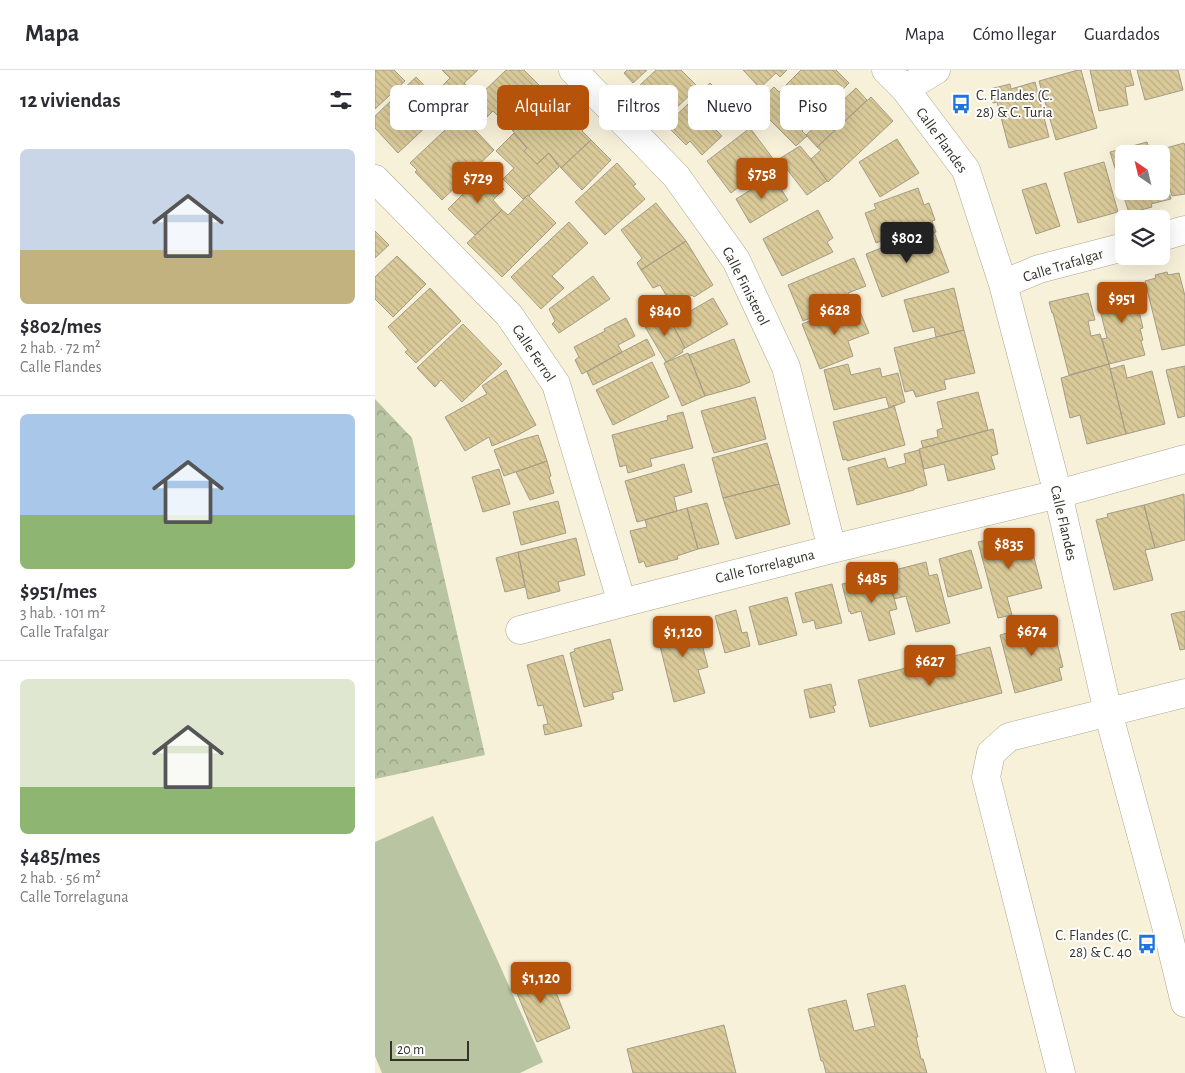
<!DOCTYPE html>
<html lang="es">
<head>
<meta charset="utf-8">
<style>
	body { margin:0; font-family:"Alegreya Sans",sans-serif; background:#f2f2f3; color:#2b2b33; height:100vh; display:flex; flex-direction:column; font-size:19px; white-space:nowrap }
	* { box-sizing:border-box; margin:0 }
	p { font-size:16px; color:#7c7c81 }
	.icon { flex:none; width:28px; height:28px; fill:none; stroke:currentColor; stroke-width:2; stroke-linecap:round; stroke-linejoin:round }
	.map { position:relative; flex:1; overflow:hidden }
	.panel { display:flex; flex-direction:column; background:#fff; width:375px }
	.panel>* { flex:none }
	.top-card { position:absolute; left:15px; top:15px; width:475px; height:45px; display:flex; gap:10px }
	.needle { width:32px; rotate:325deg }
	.tools { position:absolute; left:740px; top:75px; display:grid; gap:10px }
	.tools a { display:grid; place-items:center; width:55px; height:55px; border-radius:8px; background:#fff; box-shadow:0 5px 20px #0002; font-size:25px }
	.scale { position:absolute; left:15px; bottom:12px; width:79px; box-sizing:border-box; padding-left:5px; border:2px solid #343229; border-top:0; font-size:14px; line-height:18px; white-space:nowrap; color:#343229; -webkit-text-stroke:4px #fefefe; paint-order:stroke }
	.price { position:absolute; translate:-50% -42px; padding:0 11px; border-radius:5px; background:#b45309; color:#fff; font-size:16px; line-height:32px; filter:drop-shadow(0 1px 2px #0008) }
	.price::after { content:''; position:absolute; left:50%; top:30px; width:15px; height:11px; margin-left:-8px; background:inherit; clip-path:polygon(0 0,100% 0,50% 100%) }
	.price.current { background:#222; color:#fff }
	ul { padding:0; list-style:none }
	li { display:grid; align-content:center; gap:10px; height:265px; padding:0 20px }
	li+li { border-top:1px solid #e1e1e2 }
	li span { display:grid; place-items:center; height:155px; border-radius:8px; color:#555 }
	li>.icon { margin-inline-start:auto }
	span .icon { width:90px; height:90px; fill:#fffc; stroke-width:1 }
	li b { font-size:21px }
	h2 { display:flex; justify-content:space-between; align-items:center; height:60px; padding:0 20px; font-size:21px }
	.pill { padding:0 18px; border-radius:8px; background:#fff; box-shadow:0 5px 20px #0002; font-size:18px; line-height:45px }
	.pill.current { background:#b45309; color:#fff }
	header { display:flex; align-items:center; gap:30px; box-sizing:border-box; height:70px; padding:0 25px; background:#fff; border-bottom:1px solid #e1e1e2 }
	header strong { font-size:24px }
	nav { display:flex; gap:28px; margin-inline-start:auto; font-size:18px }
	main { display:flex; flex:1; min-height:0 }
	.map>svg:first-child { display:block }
	.forest { fill:url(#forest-crowns) }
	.pitch { fill:#b8c4a2 }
	.building { fill:url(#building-back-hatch); stroke:#a39c87 }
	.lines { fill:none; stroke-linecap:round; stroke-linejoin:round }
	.minor-casing { stroke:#ada690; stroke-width:29 }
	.minor { stroke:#fff; stroke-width:28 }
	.labels { text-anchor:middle; stroke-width:4; stroke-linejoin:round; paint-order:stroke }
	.poi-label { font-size:15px; fill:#343229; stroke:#fefefe; text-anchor:start }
	.street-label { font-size:15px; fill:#343229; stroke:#fefefe }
</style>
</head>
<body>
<header>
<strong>Mapa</strong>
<nav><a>Mapa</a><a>Cómo llegar</a><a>Guardados</a></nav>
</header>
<main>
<section class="panel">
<h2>12 viviendas<svg class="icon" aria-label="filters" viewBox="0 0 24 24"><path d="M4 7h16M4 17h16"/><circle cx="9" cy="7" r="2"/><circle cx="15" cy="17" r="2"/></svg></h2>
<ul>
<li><span style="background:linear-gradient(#c9d6e8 65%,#c2b280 0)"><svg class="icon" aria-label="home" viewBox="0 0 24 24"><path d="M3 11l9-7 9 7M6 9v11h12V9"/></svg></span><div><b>$802/mes</b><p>2 hab. · 72 m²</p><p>Calle Flandes</p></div></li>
<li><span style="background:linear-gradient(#a9c7e8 65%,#8fb573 0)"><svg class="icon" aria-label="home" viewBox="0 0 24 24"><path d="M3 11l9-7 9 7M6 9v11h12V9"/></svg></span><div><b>$951/mes</b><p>3 hab. · 101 m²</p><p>Calle Trafalgar</p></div></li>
<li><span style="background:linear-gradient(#dfe7d0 70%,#8fb573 0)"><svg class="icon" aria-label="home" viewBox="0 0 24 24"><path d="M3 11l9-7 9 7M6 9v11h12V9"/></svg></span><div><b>$485/mes</b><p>2 hab. · 56 m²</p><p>Calle Torrelaguna</p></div></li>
</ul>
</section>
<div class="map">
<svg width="810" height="1003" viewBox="0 0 810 1003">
	<defs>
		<pattern id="forest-crowns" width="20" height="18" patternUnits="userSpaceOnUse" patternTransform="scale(1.25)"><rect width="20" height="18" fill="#b8c4a2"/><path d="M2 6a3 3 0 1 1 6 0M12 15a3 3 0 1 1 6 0" fill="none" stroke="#96a084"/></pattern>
		<pattern id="building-back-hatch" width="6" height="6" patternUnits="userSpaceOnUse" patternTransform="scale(1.25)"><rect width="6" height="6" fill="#daca99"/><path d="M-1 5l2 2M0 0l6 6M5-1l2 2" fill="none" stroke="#bcae84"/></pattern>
	</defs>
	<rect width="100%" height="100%" fill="#f8f1da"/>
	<!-- forest -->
	<path class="forest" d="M0 329 37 368 110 685 0 709Z"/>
	<!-- pitch -->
	<path class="pitch" d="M58 746 168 992 145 1003H7L0 986V772Z"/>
	<!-- building -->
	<path class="building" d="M0 0H19L30 11 0 39Z
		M67 0H103L89 13 97 20 79 37 63 20 75 8Z
		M131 0H149L175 26 138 61 118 41 112 47 97 33Z
		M252 0H272L258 13 249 3Z
		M281 0H306L323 17 291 48 262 18Z
		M368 0H412L405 7 401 3 385 18Z
		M426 0H461L474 13 427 61 432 66 421 76 380 35 399 17 404 22Z
		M703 0H706L722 58 681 70 664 11Z
		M715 0H755L759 15 750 17 753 35 724 41Z
		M762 0H803L808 20 770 30Z
		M41 7 71 38 23 83 0 58V46Z
		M660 12 674 67 634 78 622 32 618 33 615 19 635 14 636 19Z
		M335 13 354 33 334 53 347 66 327 85 315 71 311 75 291 55Z
		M481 18 492 30 442 77 431 65Z
		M178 22 211 57 207 61 216 70 186 98 174 83 162 94 149 81 152 78 138 61Z
		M496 27 518 51 453 112 436 89 446 80 442 77Z
		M86 45 119 80 67 130 40 102 42 100 35 93Z
		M375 58 399 90 356 123 332 91Z
		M139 63 152 78 149 81 162 94 174 83 184 97 154 126 153 125 148 129 128 109 139 98 121 81Z
		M522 69 544 103 505 127 484 92Z
		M216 70 236 90 207 120 186 98Z
		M772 72 776 84H749V121H786V94L796 129 776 134 777 137 754 143 735 82Z
		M809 73 810 76V124L797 126 786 89V84H785L784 80Z
		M425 76 436 89 452 111 432 125 404 89Z
		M729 92 743 142 703 153 689 103Z
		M242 93 261 114 258 116 270 129 230 165 200 132Z
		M111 101 129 119 118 130 127 140 100 165 73 139Z
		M398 106 413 130 375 153 361 129Z
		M671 113 685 156 661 164 647 120Z
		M543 118 549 135 554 133 560 150 557 151 561 162 520 176 516 167 501 173 490 143 501 139 499 134Z
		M153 125 181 153 127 207 92 173 127 140 133 145Z
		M281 133 311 171 266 200 262 193 267 188 246 160Z
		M443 140 458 168 452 172 458 182 407 206 388 169Z
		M194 152 213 173 177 206 189 218 166 239 136 207Z
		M0 161 14 175 0 188Z
		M559 162 574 202 507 227 491 184 519 173 520 176Z
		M311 171 338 215 319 227 317 225 297 235 285 215 278 218 266 200Z
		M22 186 51 214 18 247 0 229V207Z
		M479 188 491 216 473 223 476 231 428 251 413 215Z
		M792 202 793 205 804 203 810 226V275L787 280 770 211 781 208 780 205Z
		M218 206 235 229 184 263 177 254 180 251 174 239Z
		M762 214 767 236 763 237 768 258 765 259 768 270 766 271 770 285 734 294 727 269 732 268 723 232 725 231 723 224Z
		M55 218 86 251 41 293 30 282 33 280 13 257Z
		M579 218 589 260 561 267 559 257 538 262 529 230Z
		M713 223 720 250 713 251 716 266 725 264 734 294 694 305 678 243H677L674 232Z
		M338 228 353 254 310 278 296 252Z
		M483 237 494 263 473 271 478 286 445 299 427 254 444 247 445 252Z
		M291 242 310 278 307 280 308 282 291 292 269 255Z
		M251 248 260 266 243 275 247 282 207 304 200 290 204 287 199 277 230 261 229 259Z
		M88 254 127 294 87 332 66 310 60 317 42 298Z
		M589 260 600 303 569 310 571 319 541 327 538 320 530 322 519 278Z
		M272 269 280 285 218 315 212 302 247 282Z
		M359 269 375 312 366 316 330 326 314 285Z
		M313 283 330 326 307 336 289 293Z
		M277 292 294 327 238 355 221 320Z
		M473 294 476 305 505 298 507 307 523 303 530 332 514 338 511 327 459 340 449 300Z
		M734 294 751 364 712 374 705 345 695 348 686 308Z
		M749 295 752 308 777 301 790 354 751 364 735 299Z
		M810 296V346L803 348 791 300Z
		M131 300 161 355 143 365 117 376 114 367 90 381 70 347 112 324 107 316Z
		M603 322 613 360 548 378 546 371 563 367 562 360 568 358 562 332Z
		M380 327 391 369 339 383 326 341Z
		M519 335 530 375 472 391V389L468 390 458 352 514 338Z
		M308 342 318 378 275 389 277 396 253 403 251 395 245 397 237 365 293 350 292 346Z
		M618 359 623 384 616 386 620 399 573 411 569 394 549 399 544 379Z
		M163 365 172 391 129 406 119 380 145 370Z
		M392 373 404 414 348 428 337 388Z
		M544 380 552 415 539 419V420L482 435 473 398 510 388 513 398 531 393 529 384Z
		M172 391 176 406 174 407 179 423 155 430 141 402Z
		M309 394 317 422 299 427 302 441 262 452 250 411Z
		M124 399 135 434 108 442 97 407Z
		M404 414 415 454 361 469 348 428Z
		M809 424 810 470 780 478 769 435Z
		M183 431 191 463 146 475 138 442Z
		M332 433 344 474 323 479 312 438Z
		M769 435 780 478 770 480 778 510 739 520 721 450 733 447 732 444Z
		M312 438 323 479 302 486 303 489 271 497 269 491 264 493 255 461 272 457 270 450Z
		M653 465 667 518 632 527 637 545 623 548 603 472 628 466 630 471Z
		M201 468 210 505 183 512 185 521 153 529 143 482Z
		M596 480 607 518 573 527 564 489Z
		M143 482 150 517 130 522 121 488Z
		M551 492 554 506 562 504 575 553 541 562 531 526 519 529 512 502Z
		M512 502 522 539 514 541 520 564 494 571 486 541 476 544 475 541 474 542 467 514Z
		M457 514 467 553 441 559 439 550 428 553 420 523Z
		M412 527 422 565 384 575 374 537Z
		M361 540 367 563 372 562 375 576 350 583 340 546Z
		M810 541V579L805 580 796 544Z
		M320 548 333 597 323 600 330 623 299 632 281 560 295 556 294 554Z
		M672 552 675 565 680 564 688 597 684 598 687 610 640 623 625 565Z
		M235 569 248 620 237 623 239 629 209 637 195 583 200 581 199 579Z
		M615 577 627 623 495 657 483 610Z
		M188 585 207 656 170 665 168 655 173 654 168 635 163 636 152 595Z
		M456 614 461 635 458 636 460 642 435 648 429 620Z
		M171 897 195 958 162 972 137 911Z
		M530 915 543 967H541L546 989H548L552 1003H451L448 991H446L433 939 471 930 479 961 500 956 492 924Z
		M349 955 361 1003H258L252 979Z"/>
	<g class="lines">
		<defs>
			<path id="minor" d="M198 0 301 106 361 190 411 297 457 479
				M511 0 530 19 591 100 628 214 683 424 733 642 793 863 810 933
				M530 19 561 0
				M0 109 134 245 181 314 247 533
				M786 167 810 160
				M628 214 664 199 749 177
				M145 560 247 533 457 479 683 424 810 389
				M686 1003 611 707 616 683 634 667 810 623"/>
		</defs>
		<!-- minor casing -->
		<use href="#minor" class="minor-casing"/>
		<!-- minor -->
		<use href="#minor" class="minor"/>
	</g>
	<!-- icons -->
	<defs>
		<symbol id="bus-bare" viewBox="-9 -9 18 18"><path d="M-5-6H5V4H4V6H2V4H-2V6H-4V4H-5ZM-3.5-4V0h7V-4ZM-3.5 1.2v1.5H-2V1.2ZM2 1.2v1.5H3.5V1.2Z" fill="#2072dd" stroke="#fefefe" stroke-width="2.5" paint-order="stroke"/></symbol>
	</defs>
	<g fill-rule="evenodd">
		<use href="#bus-bare" x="572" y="20" width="28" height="28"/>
		<use href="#bus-bare" x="758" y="860" width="28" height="28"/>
	</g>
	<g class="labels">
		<!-- poi labels -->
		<g class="poi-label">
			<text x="601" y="30">C. Flandes (C.<tspan x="601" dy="17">28) &amp; C. Turia</tspan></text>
			<text x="757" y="870" text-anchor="end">C. Flandes (C.<tspan x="757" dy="17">28) &amp; C. 40</tspan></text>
		</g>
		<!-- street labels -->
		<g class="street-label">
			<text transform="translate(567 70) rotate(54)" y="5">Calle Flandes</text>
			<text transform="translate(688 195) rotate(-17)" y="5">Calle Trafalgar</text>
			<text transform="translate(371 216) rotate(63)" y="5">Calle Finisterol</text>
			<text transform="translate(159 283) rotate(56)" y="5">Calle Ferrol</text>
			<text transform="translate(689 453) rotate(77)" y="5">Calle Flandes</text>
			<text transform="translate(390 496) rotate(-14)" y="5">Calle Torrelaguna</text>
		</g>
	</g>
</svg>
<div class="tools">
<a><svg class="needle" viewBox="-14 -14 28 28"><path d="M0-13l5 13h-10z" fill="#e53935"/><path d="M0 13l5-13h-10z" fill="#7c7c81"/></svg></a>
<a><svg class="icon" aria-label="layers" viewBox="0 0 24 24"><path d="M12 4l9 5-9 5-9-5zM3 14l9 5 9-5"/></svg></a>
</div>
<div class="scale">20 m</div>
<b class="price" style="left:387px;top:130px">$758</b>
<b class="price" style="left:103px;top:134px">$729</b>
<b class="price current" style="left:532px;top:194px">$802</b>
<b class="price" style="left:747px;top:254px">$951</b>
<b class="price" style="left:460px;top:266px">$628</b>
<b class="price" style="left:290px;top:267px">$840</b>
<b class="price" style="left:634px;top:500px">$835</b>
<b class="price" style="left:497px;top:534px">$485</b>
<b class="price" style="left:657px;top:587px">$674</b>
<b class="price" style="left:308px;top:588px">$1,120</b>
<b class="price" style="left:555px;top:617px">$627</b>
<b class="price" style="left:166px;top:934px">$1,120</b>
<div class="top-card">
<a class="pill">Comprar</a>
<a class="pill current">Alquilar</a>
<a class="pill">Filtros</a>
<a class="pill">Nuevo</a>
<a class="pill">Piso</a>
</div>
</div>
</main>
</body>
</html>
